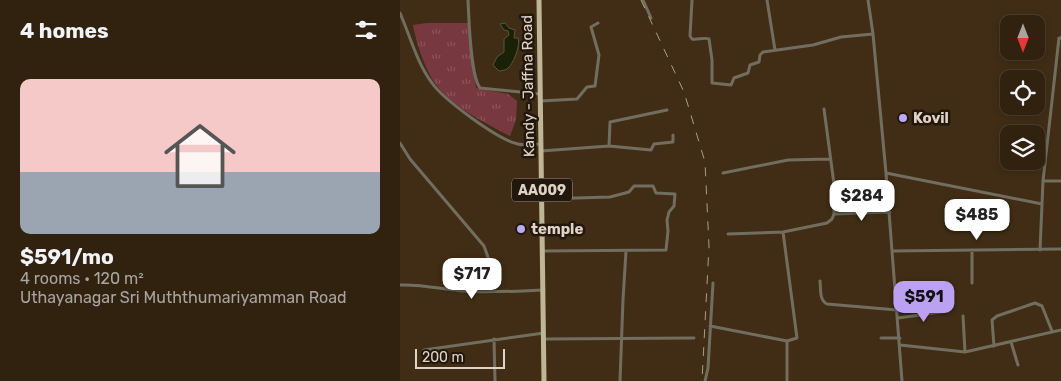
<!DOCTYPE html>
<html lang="en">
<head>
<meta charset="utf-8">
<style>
	body { margin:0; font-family:Rubik,sans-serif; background:#3d2f1e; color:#f1f3f6; height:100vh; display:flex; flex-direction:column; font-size:19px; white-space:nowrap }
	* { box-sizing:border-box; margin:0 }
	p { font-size:16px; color:#a8a49f }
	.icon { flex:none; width:28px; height:28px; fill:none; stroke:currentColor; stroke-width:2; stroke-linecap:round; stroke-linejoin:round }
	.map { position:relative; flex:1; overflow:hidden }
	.panel { display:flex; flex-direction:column; background:#312210; width:400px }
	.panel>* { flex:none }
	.needle { width:32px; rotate:180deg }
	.tools { position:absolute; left:600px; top:15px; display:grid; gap:10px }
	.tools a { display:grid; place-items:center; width:45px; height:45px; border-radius:10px; background:#312210; box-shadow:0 2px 8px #0003,0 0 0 1px #4c3f30; font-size:25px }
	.scale { position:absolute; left:15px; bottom:12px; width:90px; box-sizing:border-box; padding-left:5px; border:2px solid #e0d3c6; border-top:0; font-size:14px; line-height:18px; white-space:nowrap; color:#e0d3c6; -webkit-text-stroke:4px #21170d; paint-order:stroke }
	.price { position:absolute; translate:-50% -42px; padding:0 11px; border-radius:10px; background:#fff; color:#222; font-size:16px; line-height:32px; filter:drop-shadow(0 1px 2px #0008) }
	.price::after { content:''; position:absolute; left:50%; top:30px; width:15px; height:11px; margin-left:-8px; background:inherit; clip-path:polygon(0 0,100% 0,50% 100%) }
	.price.on { background:#bca0f2; color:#111 }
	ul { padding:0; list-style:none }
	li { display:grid; align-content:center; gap:10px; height:265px; padding:0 20px }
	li+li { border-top:1px solid #4c3f30 }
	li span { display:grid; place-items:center; height:155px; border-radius:10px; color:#555 }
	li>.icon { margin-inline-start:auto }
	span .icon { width:90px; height:90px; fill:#fffc; stroke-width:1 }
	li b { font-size:21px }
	h2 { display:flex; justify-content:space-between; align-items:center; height:60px; padding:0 20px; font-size:21px }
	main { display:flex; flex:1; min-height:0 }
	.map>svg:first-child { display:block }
	.grass { fill:url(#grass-tufts) }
	.water { fill:#1a2107; stroke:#555640 }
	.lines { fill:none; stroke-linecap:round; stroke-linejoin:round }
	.minor { stroke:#716e60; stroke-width:3 }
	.trunk { stroke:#beb696; stroke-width:5 }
	.rail { stroke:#ac9c8c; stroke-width:1; stroke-dasharray:9 9; stroke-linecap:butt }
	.poi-dot { fill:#b9abf7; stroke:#21170d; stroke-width:2 }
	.labels { text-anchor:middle; stroke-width:5; stroke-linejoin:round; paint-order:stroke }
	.shield { fill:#21170d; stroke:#a79b8e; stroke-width:1 }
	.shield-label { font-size:14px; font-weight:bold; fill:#e0d3c6 }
	.street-label { font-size:15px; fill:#e0d3c6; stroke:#21170d }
	.poi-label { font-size:15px; font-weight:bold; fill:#e0d3c6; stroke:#21170d; text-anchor:start }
</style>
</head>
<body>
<main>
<section class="panel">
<h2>4 homes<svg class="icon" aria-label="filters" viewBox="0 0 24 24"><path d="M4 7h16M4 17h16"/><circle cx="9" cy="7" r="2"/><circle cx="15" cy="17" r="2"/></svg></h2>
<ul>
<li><span style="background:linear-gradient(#f6c9c9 60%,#9aa5b1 0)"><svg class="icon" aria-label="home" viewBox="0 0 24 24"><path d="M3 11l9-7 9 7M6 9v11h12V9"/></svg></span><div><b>$591/mo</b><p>4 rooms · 120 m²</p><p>Uthayanagar Sri Muththumariyamman Road</p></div></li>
</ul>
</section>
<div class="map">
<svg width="661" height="381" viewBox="0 0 661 381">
	<defs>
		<pattern id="grass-tufts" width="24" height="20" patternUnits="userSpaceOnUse" patternTransform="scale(1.25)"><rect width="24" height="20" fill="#78383f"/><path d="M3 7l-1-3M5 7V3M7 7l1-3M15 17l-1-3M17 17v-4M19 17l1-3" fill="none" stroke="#8b5459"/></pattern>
	</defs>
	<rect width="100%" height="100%" fill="#412d15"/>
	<!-- grass -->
	<path class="grass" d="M27 23H68L76 88 108 94 117 101 116 120 110 136C87 124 53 107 37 86 26 72 16 43 13 25Z"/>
	<!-- water -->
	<path class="water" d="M105 23 109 28 115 30 114 38H118C121 45 113 65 107 69 105 70 101 71 99 71L93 65 97 57 104 52V39L109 35 108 31 104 30 100 24Z"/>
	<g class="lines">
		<!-- minor -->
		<path class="minor" d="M68 0C69 18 70 75 80 88L140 94
			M243 0 251 18
			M292 0 290 36 292 39C298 40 304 37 309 39L312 60V83L331 85 334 78 348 73 350 65 359 62 360 55 363 52 413 45 441 37 473 34
			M367 0 375 50
			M468 0 473 34 486 173 502 381
			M0 13C10 36 17 63 32 83 43 99 98 140 118 144 125 146 134 144 141 144
			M140 101 177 99 187 87 195 86 199 55 191 27 198 23
			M0 143 10 159 84 246 89 260 90 291
			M209 146 210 122 267 110
			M141 151 209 146 251 150 254 144 273 142V135
			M323 173 388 160 430 159
			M486 173 642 204
			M643 181H661
			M143 199 210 197 229 192 234 186H253L256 193 275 194 274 206 269 212 267 220 268 231 266 250 143 251
			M434 214 490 212
			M328 234 383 232 427 223 432 219 434 214V184L424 109
			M640 250 643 181 659 38H661
			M493 251 661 249
			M420 281C421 289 419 300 427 304L497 310
			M572 283V250
			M0 285C21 284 41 289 62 291 89 293 117 291 144 290
			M563 316 565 352
			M498 318 548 311
			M310 326 387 341 397 338 383 232
			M481 338H500
			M94 339 95 381
			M144 339 294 338
			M611 342 618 365
			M500 345 565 352 661 330
			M594 346 592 320 597 316 635 303 642 306 652 331
			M24 350 144 333
			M220 381 223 300 226 251
			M305 381 308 368 313 283
			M387 381V342"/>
		<!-- trunk -->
		<path class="trunk" d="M139 0 144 381"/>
		<!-- rail -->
		<path class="rail" d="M241 0 284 92 305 162 309 246 302 381"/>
	</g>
	<!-- markers -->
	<g class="poi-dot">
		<circle cx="503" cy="118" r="5"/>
		<circle cx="121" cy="229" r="5"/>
	</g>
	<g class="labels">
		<!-- shield labels -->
		<rect class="shield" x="112" y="178.5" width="60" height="23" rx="4"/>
		<g class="shield-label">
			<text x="142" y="195">AA009</text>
		</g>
		<!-- street labels -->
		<g class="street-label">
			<text transform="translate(128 86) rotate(-91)" y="5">Kandy - Jaffna Road</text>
		</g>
		<!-- poi labels -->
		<g class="poi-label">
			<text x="513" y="123">Kovil</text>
			<text x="131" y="234">temple</text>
		</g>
	</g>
</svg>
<div class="tools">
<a><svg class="needle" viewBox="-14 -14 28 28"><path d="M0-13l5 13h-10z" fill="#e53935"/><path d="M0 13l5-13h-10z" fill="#a8a49f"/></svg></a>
<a><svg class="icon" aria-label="locate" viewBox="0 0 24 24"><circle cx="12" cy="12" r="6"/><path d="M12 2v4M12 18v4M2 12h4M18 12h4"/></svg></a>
<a><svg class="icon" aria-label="layers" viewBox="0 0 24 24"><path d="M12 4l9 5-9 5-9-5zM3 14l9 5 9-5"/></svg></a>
</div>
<div class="scale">200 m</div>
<b class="price" style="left:462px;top:222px">$284</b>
<b class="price" style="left:577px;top:241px">$485</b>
<b class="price" style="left:72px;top:300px">$717</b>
<b class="price on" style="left:524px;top:323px">$591</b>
</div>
</main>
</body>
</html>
